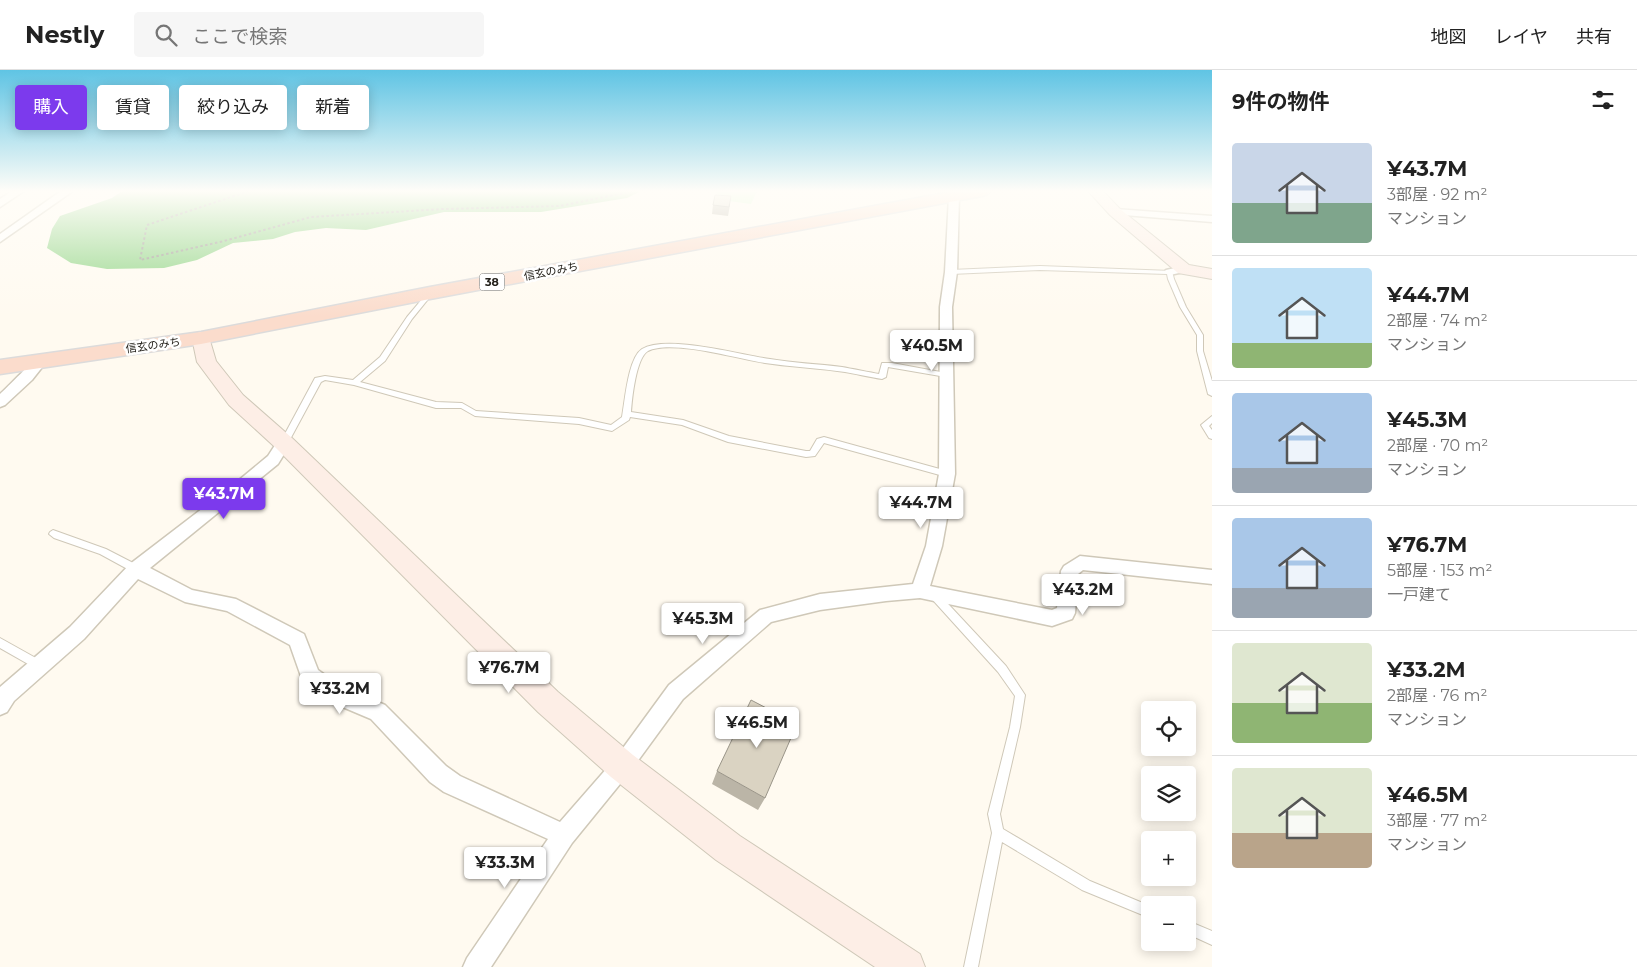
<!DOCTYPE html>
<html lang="ja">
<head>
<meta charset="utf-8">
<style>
	body { margin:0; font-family:Montserrat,"Noto Sans JP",sans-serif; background:#f6f6f6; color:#222; height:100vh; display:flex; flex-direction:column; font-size:19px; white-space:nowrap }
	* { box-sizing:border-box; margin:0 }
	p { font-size:16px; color:#767676 }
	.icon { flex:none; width:28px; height:28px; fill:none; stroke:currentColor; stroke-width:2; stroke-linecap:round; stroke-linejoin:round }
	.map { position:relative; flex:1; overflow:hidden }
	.side { display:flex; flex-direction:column; background:#fff; width:425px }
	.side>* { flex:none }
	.top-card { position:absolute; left:15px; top:15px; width:475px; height:45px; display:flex; gap:10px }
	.buttons { position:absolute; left:1141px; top:631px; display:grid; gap:10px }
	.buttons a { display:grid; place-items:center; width:55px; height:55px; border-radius:5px; background:#fff; box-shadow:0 2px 12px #0003; font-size:25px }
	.price { position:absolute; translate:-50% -42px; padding:0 11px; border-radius:5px; background:#fff; color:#222; font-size:16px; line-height:32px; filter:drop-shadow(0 1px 2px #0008) }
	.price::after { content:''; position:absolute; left:50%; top:30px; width:15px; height:11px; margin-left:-8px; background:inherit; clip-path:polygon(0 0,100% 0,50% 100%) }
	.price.on { background:#7c3aed; color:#fff }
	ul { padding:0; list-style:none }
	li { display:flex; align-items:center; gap:15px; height:125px; padding:0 20px }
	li+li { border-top:1px solid #e0e0e0 }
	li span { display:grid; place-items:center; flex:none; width:140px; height:100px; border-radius:5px; color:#555 }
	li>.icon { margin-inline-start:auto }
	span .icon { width:60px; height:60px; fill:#fffc; stroke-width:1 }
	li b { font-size:21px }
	h2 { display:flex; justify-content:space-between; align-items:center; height:60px; padding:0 20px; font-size:21px }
	.tag { padding:0 18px; border-radius:5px; background:#fff; box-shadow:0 2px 12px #0003; font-size:18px; line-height:45px }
	.tag.on { background:#7c3aed; color:#fff }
	header { display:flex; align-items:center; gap:30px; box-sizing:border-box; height:70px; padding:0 25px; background:#fff; border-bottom:1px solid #e0e0e0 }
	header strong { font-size:24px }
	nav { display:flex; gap:28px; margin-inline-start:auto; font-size:18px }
	.search { width:350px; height:45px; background:#f6f6f6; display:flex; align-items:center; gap:12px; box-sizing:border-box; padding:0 18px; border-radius:5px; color:#767676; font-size:19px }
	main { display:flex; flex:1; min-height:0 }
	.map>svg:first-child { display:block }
	.green { fill:#ccfdc3 }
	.forest { fill:#90d484 }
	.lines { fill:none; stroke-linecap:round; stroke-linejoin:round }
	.lane-casing { stroke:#cfc8b8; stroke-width:2 }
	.street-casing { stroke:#cfc8b8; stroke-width:3 }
	.secondary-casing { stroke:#cfc8b8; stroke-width:2 }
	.primary-casing { stroke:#dcdbdb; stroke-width:3 }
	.path { stroke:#99958d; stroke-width:2; stroke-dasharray:2.5 2.5; stroke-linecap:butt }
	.lane { fill:#fff; fill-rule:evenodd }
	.street { fill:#fff; fill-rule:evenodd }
	.secondary { fill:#fdeee6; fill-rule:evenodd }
	.primary { fill:#fbdccc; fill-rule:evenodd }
	.wall { fill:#bbb5a7 }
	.building { fill:#dad3c2; stroke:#999488 }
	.labels { text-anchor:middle; stroke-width:5; stroke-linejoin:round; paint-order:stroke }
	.far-street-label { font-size:11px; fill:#24211b; stroke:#fff }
	.shield { fill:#fff; stroke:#66645f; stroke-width:1 }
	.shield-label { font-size:11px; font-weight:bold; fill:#24211b }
</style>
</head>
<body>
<header>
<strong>Nestly</strong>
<div class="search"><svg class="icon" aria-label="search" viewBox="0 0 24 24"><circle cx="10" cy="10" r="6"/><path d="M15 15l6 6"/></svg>ここで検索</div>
<nav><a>地図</a><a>レイヤ</a><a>共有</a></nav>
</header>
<main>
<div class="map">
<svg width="1212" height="897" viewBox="0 0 1212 897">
	<rect width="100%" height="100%" fill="#fffaf0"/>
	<!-- green -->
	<path class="green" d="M713 121H757L751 134 729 131Z"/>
	<!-- forest -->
	<path class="forest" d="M122 121H641L627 128 541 142H444L366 160 326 158 295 162 273 169 233 173 197 190 164 198 107 199 71 193 47 178 52 159 60 146 112 128Z"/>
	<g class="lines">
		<defs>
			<path id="lane" d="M1040 196 1172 201 1174 209 1186 237 1203 265V281L1212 311V326L1208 324 1197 281V265L1180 237 1168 209 1167 204 1040 200 951 204 948 202 951 200Z
				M430 221 433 223 412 249 385 291 360 312 436 332 462 333 476 341 579 348 611 355 622 347C625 331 628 288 642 279 667 264 741 285 770 289 794 293 818 294 842 297 854 299 867 302 879 304L882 293H892L946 303 950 305 946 307 888 297 886 307 882 309C869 307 857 304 845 302 818 298 791 297 765 293 739 289 671 269 648 281 636 288 632 328 631 342L683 350 729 366 806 381H810L817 369 824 367 947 401 951 404 947 407 824 373 815 386 806 387 728 372 682 355 630 347 629 350 612 361 579 354 475 346 461 338H436L354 315 325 310 321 312 287 375H281L280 373 315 308 325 306 353 310 380 287 407 247 428 222Z
				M1212 346V353L1209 356 1212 360V369L1209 368 1201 355Z
				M53 460 106 479 139 496 141 499 139 502 136 503 133 502 100 484 54 468 49 464 50 462Z
				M934 521 937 522 1006 596 1025 625 1020 657 1000 744 1003 759 1090 811 1150 836V848L1082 820 1002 772 978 897H964L992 763 988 744 1010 657 1015 626 998 602 931 528 929 525 931 522Z
				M0 568 43 592 44 595 43 598 39 600 35 598 0 578Z
				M1188 851 1212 861V875L1188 864Z"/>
			<path id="street" d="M12 121H24L0 137V129Z
				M61 121H73L0 172V164Z
				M954 123 959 126 957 202 952 237 955 404 942 476 930 516 1052 540 1057 538 1061 501 1064 496 1080 486 1212 500V514L1083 500 1078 504 1075 543 1072 549 1052 556 920 528 886 531 820 540 771 552 683 629 629 703 572 773 491 897H463L467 888 548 769 444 722 430 712 371 649 326 630 303 612 290 575 227 541 185 532 138 509 84 569 14 631 7 642 0 645V617L70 557 130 494 233 415 268 386 279 369 284 368 289 369 291 373 278 394 150 498 192 520 236 529 304 564 318 600 340 616 385 635 446 696 460 706 560 752 615 689 669 615 760 540 820 524 913 514 926 476 939 404 940 237 945 202 949 126Z
				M1115 139 1212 146V152L1111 144 1110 142Z
				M1184 196 1188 197 1190 199 1188 201 1170 205 1164 202 1166 200Z
				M40 287 47 291 32 310 5 335 0 337V324C7 318 35 288 40 287Z"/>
			<path id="secondary" d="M1088 121H1103L1120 139 1189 195 1212 199V209L1178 203 1110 145Z
				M201 262 208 264 216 291 243 325 292 368 558 622 633 685 740 766 920 884 925 897H875L716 790 611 707 538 642 276 378 229 335 197 292 192 268 194 264Z"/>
			<path id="primary" d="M956 121H990L988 124 982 126 430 229 201 274 0 304V290L201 262 430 217Z"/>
		</defs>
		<!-- lane casing -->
		<use href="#lane" class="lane-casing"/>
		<!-- street casing -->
		<use href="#street" class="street-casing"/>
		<!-- secondary casing -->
		<use href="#secondary" class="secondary-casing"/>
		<!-- primary casing -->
		<use href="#primary" class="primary-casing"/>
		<!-- path -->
		<path class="path" d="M249 121 147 155 140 190 224 171 311 147 443 139 560 136 634 121"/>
		<!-- lane -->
		<use href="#lane" class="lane"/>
		<!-- street -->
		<use href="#street" class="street"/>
		<!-- secondary -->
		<use href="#secondary" class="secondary"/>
		<!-- primary -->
		<use href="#primary" class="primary"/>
	</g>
	<!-- wall -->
	<path class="wall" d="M713 135H730L728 146 712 144Z
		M717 701 765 728 758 740 712 714Z"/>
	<!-- building -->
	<path class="building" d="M715 125 731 126 729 137 713 135Z
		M751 630 797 654 765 728 717 701Z"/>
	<!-- sky -->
	<linearGradient id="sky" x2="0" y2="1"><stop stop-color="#5fc4e4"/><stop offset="0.49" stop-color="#fffdf8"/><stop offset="1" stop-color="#fffdf8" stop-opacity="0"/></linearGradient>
	<rect width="1212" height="247" fill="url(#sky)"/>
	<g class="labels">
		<!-- far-street labels -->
		<g class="far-street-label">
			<text transform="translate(551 201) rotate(-11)" y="4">信玄のみち</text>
			<text transform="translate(153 275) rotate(-8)" y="4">信玄のみち</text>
		</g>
		<!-- shield labels -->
		<rect class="shield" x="479.5" y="203.5" width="25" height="17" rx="4"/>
		<g class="shield-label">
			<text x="492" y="216">38</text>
		</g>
	</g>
</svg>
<div class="buttons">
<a><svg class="icon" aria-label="locate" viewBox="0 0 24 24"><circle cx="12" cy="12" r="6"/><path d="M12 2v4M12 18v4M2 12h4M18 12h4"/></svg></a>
<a><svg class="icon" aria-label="layers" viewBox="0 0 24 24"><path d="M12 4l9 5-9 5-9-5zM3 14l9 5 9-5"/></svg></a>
<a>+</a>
<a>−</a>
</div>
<b class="price" style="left:932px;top:302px">¥40.5M</b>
<b class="price on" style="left:224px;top:450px">¥43.7M</b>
<b class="price" style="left:921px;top:459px">¥44.7M</b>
<b class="price" style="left:1083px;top:546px">¥43.2M</b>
<b class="price" style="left:703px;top:575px">¥45.3M</b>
<b class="price" style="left:509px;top:624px">¥76.7M</b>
<b class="price" style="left:340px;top:645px">¥33.2M</b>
<b class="price" style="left:757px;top:679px">¥46.5M</b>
<b class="price" style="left:505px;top:819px">¥33.3M</b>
<div class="top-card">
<a class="tag on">購入</a>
<a class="tag">賃貸</a>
<a class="tag">絞り込み</a>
<a class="tag">新着</a>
</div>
</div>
<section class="side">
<h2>9件の物件<svg class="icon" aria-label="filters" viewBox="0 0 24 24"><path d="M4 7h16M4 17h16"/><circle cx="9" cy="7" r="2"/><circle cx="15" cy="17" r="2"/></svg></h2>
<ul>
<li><span style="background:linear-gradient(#c9d6e8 60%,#7fa58c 0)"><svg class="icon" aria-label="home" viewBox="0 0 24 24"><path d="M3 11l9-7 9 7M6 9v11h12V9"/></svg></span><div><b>¥43.7M</b><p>3部屋 · 92 m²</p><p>マンション</p></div></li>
<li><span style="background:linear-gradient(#bfe0f5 75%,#8fb573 0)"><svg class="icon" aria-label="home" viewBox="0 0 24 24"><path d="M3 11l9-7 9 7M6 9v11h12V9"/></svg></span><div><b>¥44.7M</b><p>2部屋 · 74 m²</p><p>マンション</p></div></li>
<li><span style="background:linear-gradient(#a9c7e8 75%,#9aa5b1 0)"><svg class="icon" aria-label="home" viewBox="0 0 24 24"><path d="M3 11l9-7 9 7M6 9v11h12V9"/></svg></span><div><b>¥45.3M</b><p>2部屋 · 70 m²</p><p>マンション</p></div></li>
<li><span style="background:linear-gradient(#a9c7e8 70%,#9aa5b1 0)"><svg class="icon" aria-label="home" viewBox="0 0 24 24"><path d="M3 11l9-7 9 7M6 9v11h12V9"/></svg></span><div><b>¥76.7M</b><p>5部屋 · 153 m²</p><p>一戸建て</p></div></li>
<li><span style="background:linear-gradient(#dfe7d0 60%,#8fb573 0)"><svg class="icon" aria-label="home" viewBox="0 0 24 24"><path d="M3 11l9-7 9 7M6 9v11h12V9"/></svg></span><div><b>¥33.2M</b><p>2部屋 · 76 m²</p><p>マンション</p></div></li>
<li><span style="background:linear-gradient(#dfe7d0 65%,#b9a48a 0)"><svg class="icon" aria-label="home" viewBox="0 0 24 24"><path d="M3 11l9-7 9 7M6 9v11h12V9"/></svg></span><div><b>¥46.5M</b><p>3部屋 · 77 m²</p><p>マンション</p></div></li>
</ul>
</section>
</main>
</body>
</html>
